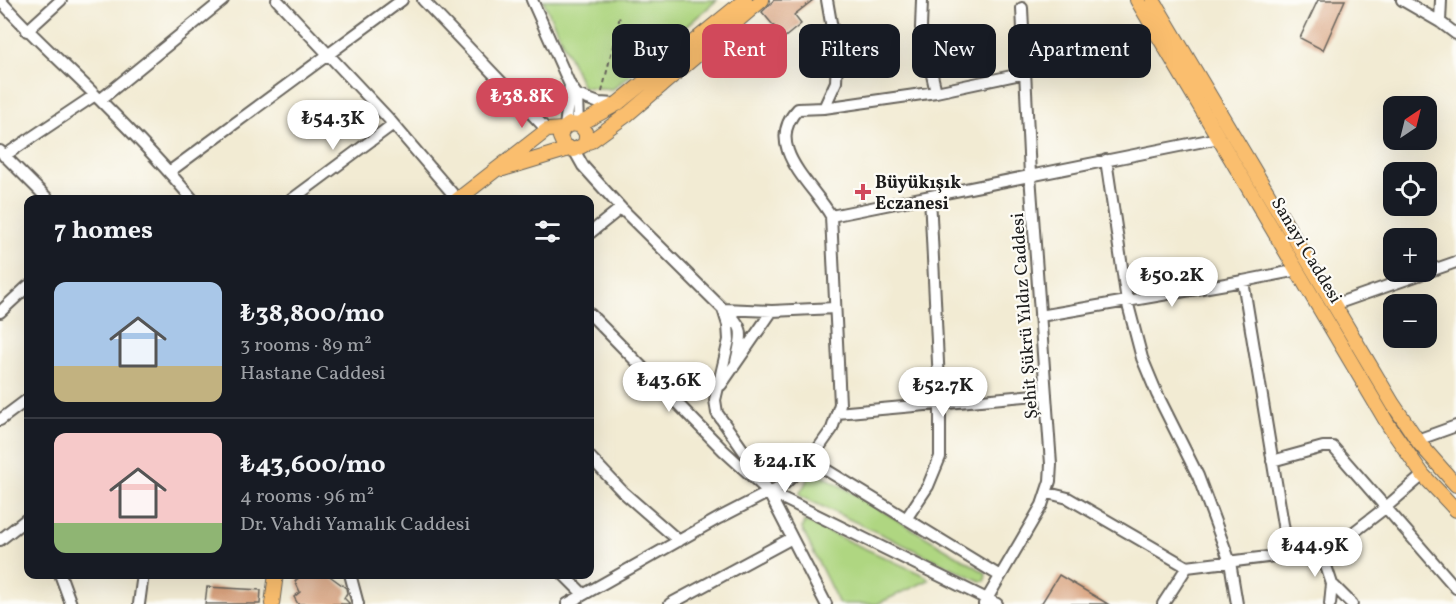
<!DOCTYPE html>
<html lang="en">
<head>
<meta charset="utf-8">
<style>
	body { margin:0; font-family:Vollkorn,serif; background:#20242c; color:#f1f3f6; height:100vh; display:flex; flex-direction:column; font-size:22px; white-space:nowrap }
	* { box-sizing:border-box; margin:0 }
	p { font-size:20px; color:#9ea1a6 }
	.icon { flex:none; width:33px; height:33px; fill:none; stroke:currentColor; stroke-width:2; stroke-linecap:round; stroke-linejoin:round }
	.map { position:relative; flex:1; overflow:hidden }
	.panel { position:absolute; left:24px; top:195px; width:570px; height:384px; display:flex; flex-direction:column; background:#171b24; border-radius:12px; box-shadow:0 6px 24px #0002 }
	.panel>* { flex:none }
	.top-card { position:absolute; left:612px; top:24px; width:570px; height:54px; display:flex; gap:12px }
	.needle { width:39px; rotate:35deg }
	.tools { position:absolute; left:1383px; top:96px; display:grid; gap:12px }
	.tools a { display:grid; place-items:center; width:54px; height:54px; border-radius:12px; background:#171b24; box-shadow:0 6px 24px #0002; font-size:30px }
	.price { position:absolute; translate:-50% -51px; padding:0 14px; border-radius:21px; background:#fff; color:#222; font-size:20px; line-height:39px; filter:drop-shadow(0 2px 3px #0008) }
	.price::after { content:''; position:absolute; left:50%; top:36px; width:18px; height:14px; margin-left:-9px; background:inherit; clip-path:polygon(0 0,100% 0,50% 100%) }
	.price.active { background:#d1495b; color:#fff }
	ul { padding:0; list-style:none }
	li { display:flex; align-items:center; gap:18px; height:150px; padding:0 30px }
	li+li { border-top:2px solid #363941 }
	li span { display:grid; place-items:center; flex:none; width:168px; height:120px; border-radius:12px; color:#555 }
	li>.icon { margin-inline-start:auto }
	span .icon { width:72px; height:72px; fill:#fffc; stroke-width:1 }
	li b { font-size:26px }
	h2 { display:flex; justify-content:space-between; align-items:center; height:72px; padding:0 30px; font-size:26px }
	.tag { padding:0 21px; border-radius:12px; background:#171b24; box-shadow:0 6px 24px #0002; font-size:21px; line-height:54px }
	.tag.active { background:#d1495b; color:#fff }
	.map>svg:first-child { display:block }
	.green { fill:#afd681; stroke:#66794e; stroke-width:1.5 }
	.building { fill:#d8a17d }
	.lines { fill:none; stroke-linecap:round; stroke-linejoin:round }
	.minor-casing { stroke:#67645c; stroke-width:14 }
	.major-casing { stroke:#67645c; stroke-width:16 }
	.path { stroke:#67645c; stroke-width:2; stroke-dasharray:4.5 4.5; stroke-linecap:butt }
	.minor { stroke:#fff; stroke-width:10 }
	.major { stroke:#fabe6e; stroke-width:14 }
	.poi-dot { fill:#d1495b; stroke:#fdfcf7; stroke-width:2 }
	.labels { text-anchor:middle; stroke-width:4.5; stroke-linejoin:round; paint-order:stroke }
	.poi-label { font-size:18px; font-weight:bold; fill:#1c1c1c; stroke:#fdfcf7; text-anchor:start }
	.street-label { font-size:18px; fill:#1c1c1c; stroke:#fdfcf7 }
</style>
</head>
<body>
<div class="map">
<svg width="1456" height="604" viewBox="0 0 1456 604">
	<rect width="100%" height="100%" fill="#fdfcf7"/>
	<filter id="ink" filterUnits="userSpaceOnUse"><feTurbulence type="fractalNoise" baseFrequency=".0167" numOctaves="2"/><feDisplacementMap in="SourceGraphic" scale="12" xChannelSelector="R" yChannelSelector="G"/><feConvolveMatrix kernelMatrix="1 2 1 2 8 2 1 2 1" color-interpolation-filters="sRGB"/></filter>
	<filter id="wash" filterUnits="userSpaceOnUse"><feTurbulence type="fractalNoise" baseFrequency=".008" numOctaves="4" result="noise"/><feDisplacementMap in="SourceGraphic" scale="24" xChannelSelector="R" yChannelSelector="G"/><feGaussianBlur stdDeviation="1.35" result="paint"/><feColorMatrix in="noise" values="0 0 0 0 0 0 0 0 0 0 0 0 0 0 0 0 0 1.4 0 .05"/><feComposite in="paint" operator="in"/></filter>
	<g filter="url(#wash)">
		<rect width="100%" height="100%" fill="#f2ebd3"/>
		<!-- green -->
		<path class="green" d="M543 0H717L613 89 583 87Z
			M814 470 986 573 985 581H980L802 497 799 494Z
			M804 521 926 576 929 580 877 604H839L802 529Z"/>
		<g id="blocks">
			<!-- building -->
			<path class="building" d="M774 0H813L794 15 801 24 784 38 762 12Z
				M1318 0H1345L1323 50 1300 38Z
				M327 574 346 588 347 593 344 598 350 604H298L294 597 300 592 295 581 302 575Z
				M1059 575 1108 604H1041Z
				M207 587 261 590 260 604H205Z"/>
		</g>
	</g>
	<g filter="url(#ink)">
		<use href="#blocks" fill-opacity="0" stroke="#67645c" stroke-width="1.5"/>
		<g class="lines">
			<defs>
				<path id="minor" d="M0 0C32 37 68 67 101 101 133 133 164 165 193 200
					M277 0 388 118 458 200
					M423 0 547 130
					M532 0 570 85
					M922 0 921 28 936 92
					M1402 0 1440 22 1456 34
					M1440 22 1441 0
					M27 31 61 0
					M577 95 599 103 616 104
					M100 100 223 0
					M824 108 936 92 1026 73
					M565 127 570 85 577 95 578 125
					M574 150 583 166 621 208 723 309 772 311 835 308
					M0 151 49 200
					M4 156 95 95
					M1106 160 1127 301 1142 358 1157 394 1198 476 1230 562 1237 604
					M169 172 402 0
					M291 200 392 125
					M831 216 1219 138
					M590 233 621 208
					M1243 281 1288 555
					M1333 305 1456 262
					M0 312 28 286
					M590 314 723 450 768 491 997 604
					M1040 316 1243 281 1298 270
					M736 362C742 335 747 327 723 309L728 325 729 340 715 400 717 413 757 470 826 604
					M721 385 772 311
					M837 413 1046 394
					M0 420 28 399
					M1417 440 1456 426
					M590 457 623 492 679 541
					M810 460 1000 576
					M1272 461 1323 447H1333L1456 588
					M1048 493 1068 498 1187 567 1332 549 1385 508 1423 475
					M906 519 928 486 940 457V404L930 196
					M0 540 28 518
					M1321 551 1332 584 1330 604
					M60 574 71 604
					M350 574 358 604
					M563 574 583 594
					M1332 584 1352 604
					M139 604 143 574
					M567 604 719 518 783 485 810 460 832 429 840 404 831 216C813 184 762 146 798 109L824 108 836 82 837 57 827 0
					M670 604 792 538
					M984 604 1042 505 1050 481 1051 464 1030 175 1022 8
					M1163 604 1187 567"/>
				<path id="major" d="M1137 0 1389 426 1423 475 1456 510
					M1153 0 1393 404 1420 444 1456 485
					M578 125 617 104 745 0
					M585 143 591 141 628 114 762 0
					M503 169 569 149
					M457 200 547 130 563 129 570 124 578 125C586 129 588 136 584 145L574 150 564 146 560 137 563 129
					M272 604 276 574"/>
			</defs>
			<!-- minor casing -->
			<use href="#minor" class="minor-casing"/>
			<!-- major casing -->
			<use href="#major" class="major-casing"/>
			<!-- path -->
			<path class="path" d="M602 92 620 16"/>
			<!-- minor -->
			<use href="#minor" class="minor"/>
			<!-- major -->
			<use href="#major" class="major"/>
		</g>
	</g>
	<!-- markers -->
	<path class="poi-dot" d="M860 183h6v6h6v6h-6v6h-6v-6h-6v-6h6z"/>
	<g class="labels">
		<!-- poi labels -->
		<g class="poi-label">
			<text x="875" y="188">Büyükışık<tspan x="875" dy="21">Eczanesi</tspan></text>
		</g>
		<!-- street labels -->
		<g class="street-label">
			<text transform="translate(1307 250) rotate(59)" y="6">Sanayi Caddesi</text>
			<text transform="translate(1024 316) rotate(-94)" y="6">Şehit Şükrü Yıldız Caddesi</text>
		</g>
	</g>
</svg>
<div class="tools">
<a><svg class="needle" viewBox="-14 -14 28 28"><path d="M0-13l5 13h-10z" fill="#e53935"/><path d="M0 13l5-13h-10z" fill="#9ea1a6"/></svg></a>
<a><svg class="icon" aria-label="locate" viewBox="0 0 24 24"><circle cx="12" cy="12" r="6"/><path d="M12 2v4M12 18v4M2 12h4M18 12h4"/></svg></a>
<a>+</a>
<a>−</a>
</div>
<b class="price active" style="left:522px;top:129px">₺38.8K</b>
<b class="price" style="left:333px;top:151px">₺54.3K</b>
<b class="price" style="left:1172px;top:308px">₺50.2K</b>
<b class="price" style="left:669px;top:413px">₺43.6K</b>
<b class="price" style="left:943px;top:418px">₺52.7K</b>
<b class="price" style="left:785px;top:494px">₺24.1K</b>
<b class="price" style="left:1315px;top:578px">₺44.9K</b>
<div class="top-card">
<a class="tag">Buy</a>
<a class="tag active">Rent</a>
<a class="tag">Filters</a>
<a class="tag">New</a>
<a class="tag">Apartment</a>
</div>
<section class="panel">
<h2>7 homes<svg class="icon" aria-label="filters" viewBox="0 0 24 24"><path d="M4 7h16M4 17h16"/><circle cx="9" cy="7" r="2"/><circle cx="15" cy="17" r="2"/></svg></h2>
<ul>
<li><span style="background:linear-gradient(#a9c7e8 70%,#c2b280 0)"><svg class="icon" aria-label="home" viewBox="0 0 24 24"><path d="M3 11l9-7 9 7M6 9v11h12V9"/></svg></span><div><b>₺38,800/mo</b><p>3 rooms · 89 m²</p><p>Hastane Caddesi</p></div></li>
<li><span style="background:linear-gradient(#f6c9c9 75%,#8fb573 0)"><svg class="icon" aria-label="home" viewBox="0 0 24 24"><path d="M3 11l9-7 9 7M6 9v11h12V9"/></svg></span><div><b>₺43,600/mo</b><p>4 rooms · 96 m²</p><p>Dr. Vahdi Yamalık Caddesi</p></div></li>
</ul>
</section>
</div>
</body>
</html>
